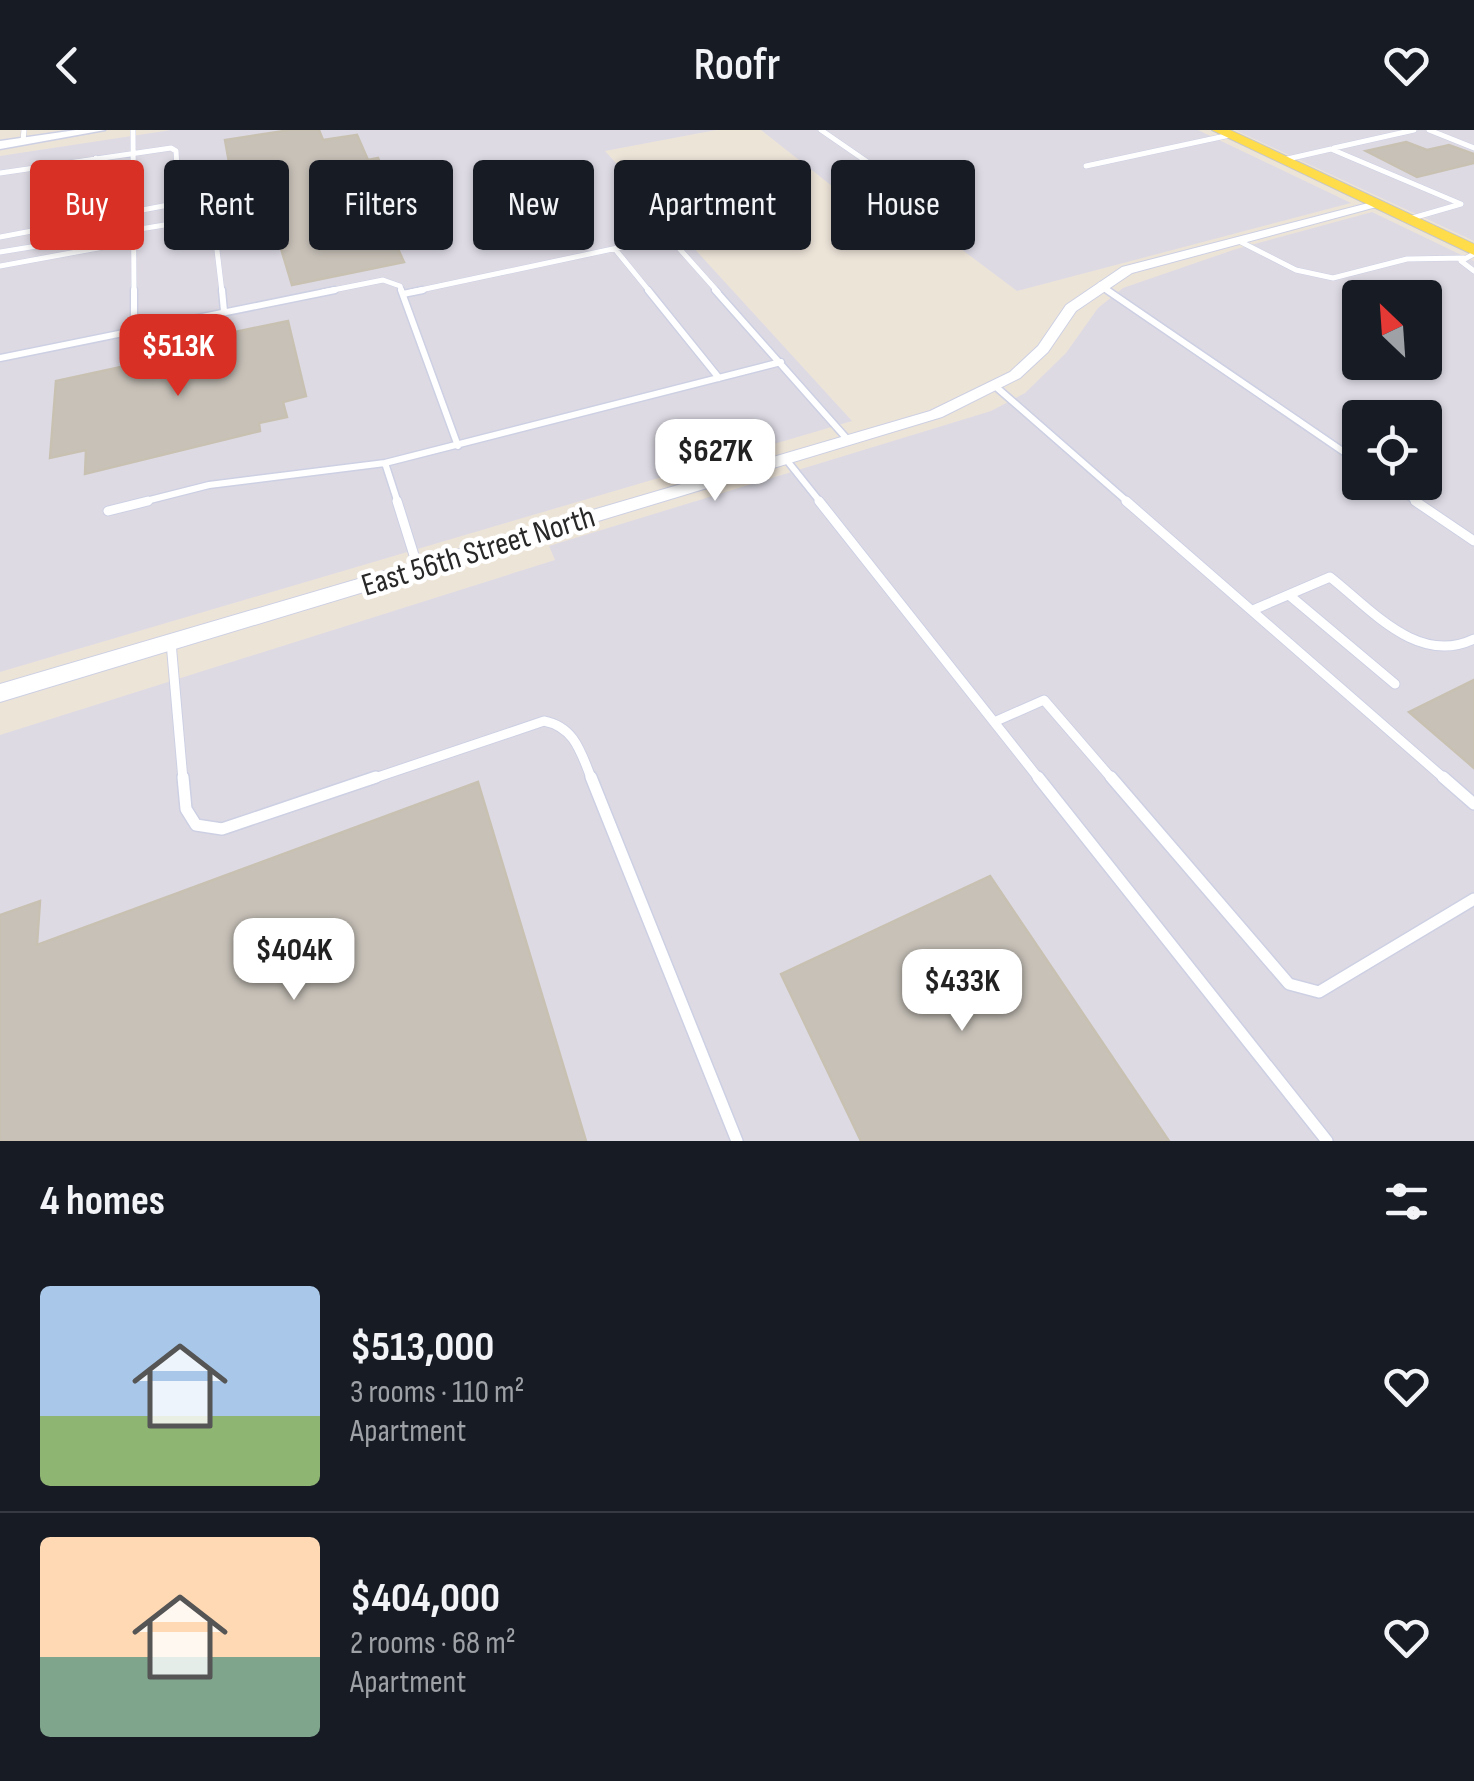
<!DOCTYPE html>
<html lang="en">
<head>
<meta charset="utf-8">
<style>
	body { margin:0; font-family:"Sofia Sans Condensed",sans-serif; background:#242831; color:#f1f3f6; height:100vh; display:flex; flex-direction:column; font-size:38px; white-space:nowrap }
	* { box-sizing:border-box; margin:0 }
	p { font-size:32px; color:#9ea1a6 }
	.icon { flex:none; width:55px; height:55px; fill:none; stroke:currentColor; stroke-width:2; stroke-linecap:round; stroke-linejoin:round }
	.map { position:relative; height:1011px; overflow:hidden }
	.drawer { display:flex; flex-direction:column; background:#171b24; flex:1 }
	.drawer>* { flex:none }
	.guide { position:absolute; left:30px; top:30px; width:1415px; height:90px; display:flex; gap:20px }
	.needle { width:65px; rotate:335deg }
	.buttons { position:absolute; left:1342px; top:150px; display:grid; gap:20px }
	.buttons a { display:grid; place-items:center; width:100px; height:100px; border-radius:10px; background:#171b24; box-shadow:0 2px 8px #0004; font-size:50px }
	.price { position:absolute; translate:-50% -85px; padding:0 22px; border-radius:20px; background:#fff; color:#222; font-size:32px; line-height:65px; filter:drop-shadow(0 2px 5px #0008) }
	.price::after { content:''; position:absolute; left:50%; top:60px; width:30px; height:22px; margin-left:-15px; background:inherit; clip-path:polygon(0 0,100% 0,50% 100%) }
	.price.active { background:#d93025; color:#fff }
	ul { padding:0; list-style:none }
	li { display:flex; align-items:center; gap:30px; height:250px; padding:0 40px }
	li+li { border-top:2px solid #363941 }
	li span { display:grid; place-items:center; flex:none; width:280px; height:200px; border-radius:10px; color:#555 }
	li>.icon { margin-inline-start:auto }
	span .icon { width:120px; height:120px; fill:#fffc; stroke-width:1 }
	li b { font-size:42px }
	h2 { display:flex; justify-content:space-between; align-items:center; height:120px; padding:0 40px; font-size:42px }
	.tag { padding:0 35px; border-radius:10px; background:#171b24; box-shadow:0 2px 8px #0004; font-size:35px; line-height:90px }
	.tag.active { background:#d93025; color:#fff }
	header { display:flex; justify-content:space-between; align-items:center; height:130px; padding:0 40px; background:#171b24; font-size:45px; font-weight:600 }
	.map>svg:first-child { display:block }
	.industrial { fill:#dddae4; fill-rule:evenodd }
	.building { fill:#c7c1b8; stroke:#c8c1b2; stroke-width:2.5 }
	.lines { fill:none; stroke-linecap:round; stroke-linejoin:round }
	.service-far3-casing { stroke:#cdd0e3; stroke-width:6 }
	.service-far2-casing { stroke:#cdd0e3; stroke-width:9 }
	.service-far1-casing { stroke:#cdd0e3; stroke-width:11 }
	.service-casing { stroke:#cdd0e3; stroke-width:14 }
	.tertiary-casing { stroke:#cdd0e3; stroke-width:2 }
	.secondary-casing { stroke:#cdd0e3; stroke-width:3 }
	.primary-casing { stroke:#c7c7c7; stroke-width:2 }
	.service-far3 { stroke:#fff; stroke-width:5 }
	.service-far2 { stroke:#fff; stroke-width:6 }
	.service-far1 { stroke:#fff; stroke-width:9 }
	.service { stroke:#fff; stroke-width:11 }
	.tertiary { fill:#fff; fill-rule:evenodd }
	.secondary { fill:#fff; fill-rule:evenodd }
	.primary { fill:#ffdc4a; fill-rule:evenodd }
	.labels { text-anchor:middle; stroke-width:9; stroke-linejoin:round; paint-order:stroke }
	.street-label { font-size:32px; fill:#282828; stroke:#fff }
</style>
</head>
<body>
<header><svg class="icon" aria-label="back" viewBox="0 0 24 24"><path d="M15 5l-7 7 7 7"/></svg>Roofr<svg class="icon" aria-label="heart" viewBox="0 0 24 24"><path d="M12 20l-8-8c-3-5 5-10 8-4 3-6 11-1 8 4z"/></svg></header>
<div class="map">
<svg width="1474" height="1011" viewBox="0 0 1474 1011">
	<rect width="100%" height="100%" fill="#ede4d8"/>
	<!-- industrial -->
	<path class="industrial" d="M171 0H716L605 21 852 291 0 542V26Z
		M761 0H1198L1351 73 1017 161 873 53 837 60Z
		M1235 0H1474V111Z
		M1372 82 1474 131V1011H0V605L555 430 549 416 991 281 1025 263 1066 223 1098 178 1123 158 1236 119ZM1360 168H1425V232H1360ZM1360 288H1425V352H1360Z"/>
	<!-- building -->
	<path class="building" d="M290 0H319L323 10 357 5 368 30 378 28 394 64 408 62 434 109 397 117 404 132 292 155 276 102 258 106 248 66 219 71 216 51 232 49 225 10Z
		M1406 12 1427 20 1449 15 1474 24V33L1417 47 1366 21Z
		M288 191 306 266 283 272 287 287 259 293 260 301 85 344 86 320 50 328 56 251 213 217 211 207Z
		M1474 550V638L1409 582Z
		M478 652 586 1011H0V785L40 771 37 815Z
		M990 746 1169 1011H861L781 844Z"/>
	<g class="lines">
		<defs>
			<path id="service-far3" d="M133 0 134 162
				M821 0 882 42
				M1429 0 1474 18
				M23 11 24 0
				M1334 18 1414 0
				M1283 30 1331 19 1461 74 1409 89
				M1086 36 1230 5
				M0 43 171 18 176 21 179 73 0 107
				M95 90 96 28
				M1239 111 1296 140 1333 148 1407 129 1464 128
				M615 119 650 162
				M0 122 207 88 214 95 222 162
				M1474 124 1461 131 1474 141
				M0 136 131 112
				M1100 155 1110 162
				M323 162 383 150 400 156 402 162
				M411 162 669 107 718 162"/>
			<path id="service-far2" d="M134 160V201
				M222 160 224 181
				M401 160 458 316
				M648 160 719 248
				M715 160 848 310
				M1107 160 1360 333
				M403 164 423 160
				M0 228 335 160
				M995 256 1129 373
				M785 328 821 373
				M385 333 398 373
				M1388 352 1419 373
				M138 373 209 355 385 333 781 232"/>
			<path id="service-far1" d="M397 371 418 438
				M819 371 1040 650
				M1126 371 1446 650
				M1415 371 1474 411
				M108 381 148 371
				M1289 465 1395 554
				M1253 480 1330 447C1372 480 1418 536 1474 509
				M171 512 183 650
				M994 592 1044 570 1113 650
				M369 650 544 591C575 597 581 623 592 650"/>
			<path id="service" d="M183 647 186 679 196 695 222 699 376 647
				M591 647 737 1011
				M1038 647 1327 1011
				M1111 647 1289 854 1319 862 1474 769
				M1443 647 1474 674"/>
			<path id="tertiary" d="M1376 71 1380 72V76L1132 143 1076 181 1048 222 1020 248 942 287 0 572V554L930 281 1010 242 1038 216 1066 175 1122 137Z"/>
			<path id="secondary" d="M76 0H105L0 19V11Z"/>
			<path id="primary" d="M1212 0H1230L1474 114V125Z"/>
		</defs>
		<!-- service-far3 casing -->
		<use href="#service-far3" class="service-far3-casing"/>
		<!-- service-far2 casing -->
		<use href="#service-far2" class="service-far2-casing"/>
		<!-- service-far1 casing -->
		<use href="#service-far1" class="service-far1-casing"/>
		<!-- service casing -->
		<use href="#service" class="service-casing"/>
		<!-- tertiary casing -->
		<use href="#tertiary" class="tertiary-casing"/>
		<!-- secondary casing -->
		<use href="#secondary" class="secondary-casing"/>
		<!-- primary casing -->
		<use href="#primary" class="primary-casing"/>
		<!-- service-far3 -->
		<use href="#service-far3" class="service-far3"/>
		<!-- service-far2 -->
		<use href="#service-far2" class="service-far2"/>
		<!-- service-far1 -->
		<use href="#service-far1" class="service-far1"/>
		<!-- service -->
		<use href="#service" class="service"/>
		<!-- tertiary -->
		<use href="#tertiary" class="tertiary"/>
		<!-- secondary -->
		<use href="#secondary" class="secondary"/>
		<!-- primary -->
		<use href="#primary" class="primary"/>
	</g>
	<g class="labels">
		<!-- street labels -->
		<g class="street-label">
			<text transform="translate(478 420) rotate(-17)" y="11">East 56th Street North</text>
		</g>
	</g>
</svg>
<div class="buttons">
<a><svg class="needle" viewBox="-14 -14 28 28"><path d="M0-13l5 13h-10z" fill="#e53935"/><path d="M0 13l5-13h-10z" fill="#9ea1a6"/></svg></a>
<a><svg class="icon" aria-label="locate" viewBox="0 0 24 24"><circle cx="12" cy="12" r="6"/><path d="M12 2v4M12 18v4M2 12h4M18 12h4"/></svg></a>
</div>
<b class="price active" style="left:178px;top:269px">$513K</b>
<b class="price" style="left:715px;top:374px">$627K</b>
<b class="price" style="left:294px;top:873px">$404K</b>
<b class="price" style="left:962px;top:904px">$433K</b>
<div class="guide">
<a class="tag active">Buy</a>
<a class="tag">Rent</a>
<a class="tag">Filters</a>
<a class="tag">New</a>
<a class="tag">Apartment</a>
<a class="tag">House</a>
</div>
</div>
<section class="drawer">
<h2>4 homes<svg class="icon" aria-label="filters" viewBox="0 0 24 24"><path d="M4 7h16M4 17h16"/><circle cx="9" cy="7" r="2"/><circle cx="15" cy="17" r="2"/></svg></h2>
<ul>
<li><span style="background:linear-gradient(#a9c7e8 65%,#8fb573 0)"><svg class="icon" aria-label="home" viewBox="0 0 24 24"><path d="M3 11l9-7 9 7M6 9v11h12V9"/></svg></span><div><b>$513,000</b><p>3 rooms · 110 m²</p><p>Apartment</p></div><svg class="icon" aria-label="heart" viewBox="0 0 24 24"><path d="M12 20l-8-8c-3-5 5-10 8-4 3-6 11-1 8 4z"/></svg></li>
<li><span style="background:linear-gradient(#ffd9b3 60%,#7fa58c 0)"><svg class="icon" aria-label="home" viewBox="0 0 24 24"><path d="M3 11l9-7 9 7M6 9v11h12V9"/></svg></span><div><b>$404,000</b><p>2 rooms · 68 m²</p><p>Apartment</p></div><svg class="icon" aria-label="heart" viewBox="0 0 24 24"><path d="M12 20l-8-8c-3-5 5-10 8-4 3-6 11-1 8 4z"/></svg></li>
</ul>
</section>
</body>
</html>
